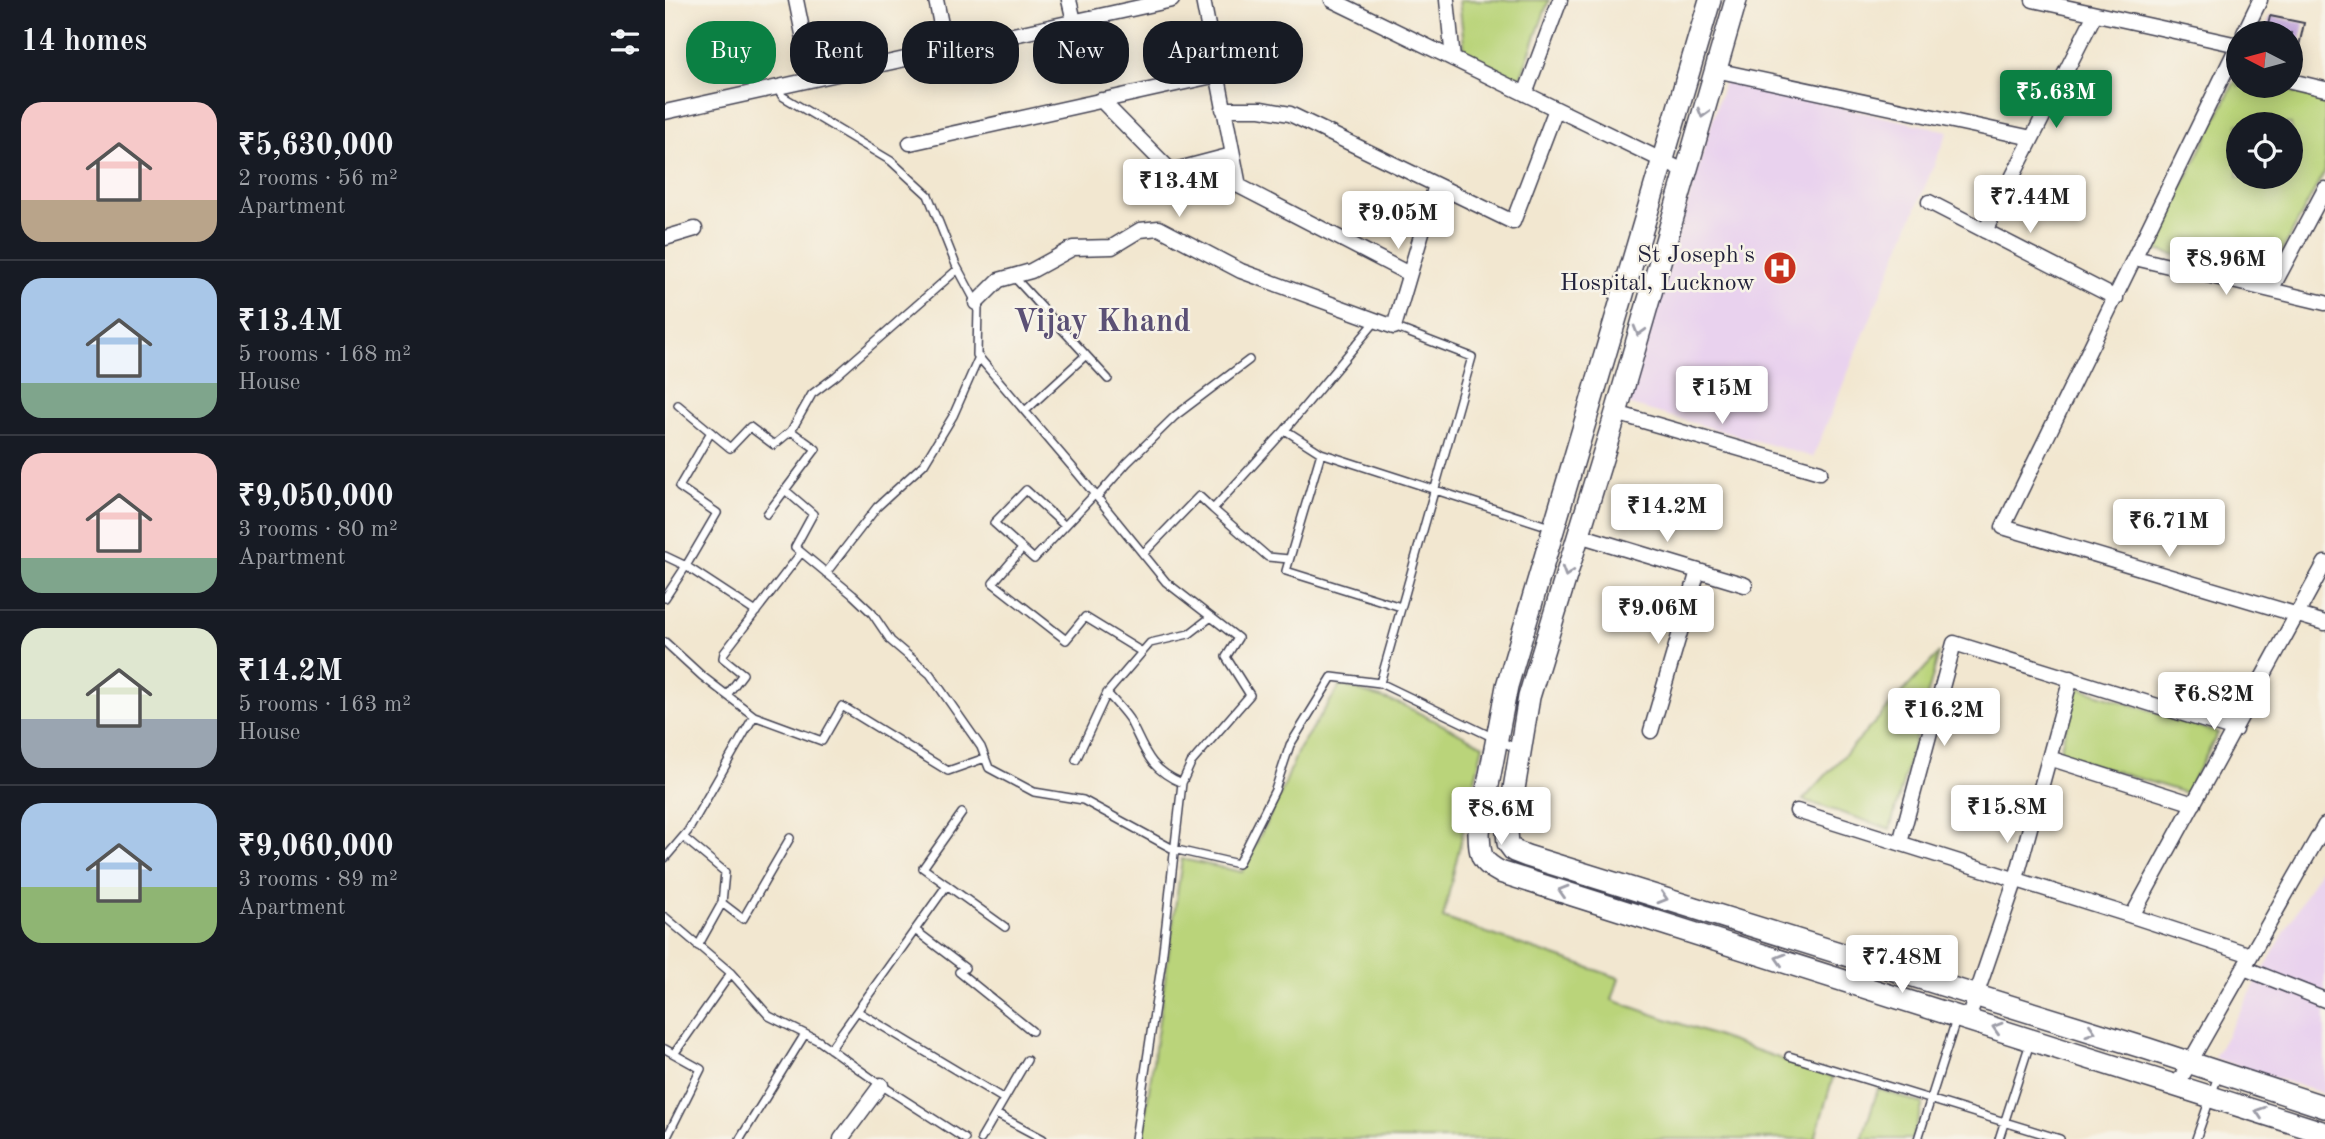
<!DOCTYPE html>
<html lang="en">
<head>
<meta charset="utf-8">
<style>
	body { margin:0; font-family:"Old Standard TT",serif; background:#20242c; color:#f1f3f6; height:100vh; display:flex; flex-direction:column; font-size:26px; white-space:nowrap }
	* { box-sizing:border-box; margin:0 }
	p { font-size:23px; color:#9ea1a6 }
	.icon { flex:none; width:38px; height:38px; fill:none; stroke:currentColor; stroke-width:2; stroke-linecap:round; stroke-linejoin:round }
	.map { position:relative; flex:1; overflow:hidden }
	.side { display:flex; flex-direction:column; background:#171b24; width:665px }
	.side>* { flex:none }
	.guide { position:absolute; left:21px; top:21px; width:665px; height:63px; display:flex; gap:14px }
	.needle { width:46px; rotate:276deg }
	.controls { position:absolute; left:1561px; top:21px; display:grid; gap:14px }
	.controls a { display:grid; place-items:center; width:77px; height:77px; border-radius:50%; background:#171b24; box-shadow:0 4px 18px #0003; font-size:35px }
	.price { position:absolute; translate:-50% -60px; padding:0 16px; border-radius:7px; background:#fff; color:#222; font-size:23px; line-height:46px; filter:drop-shadow(0 2px 4px #0008) }
	.price::after { content:''; position:absolute; left:50%; top:42px; width:21px; height:16px; margin-left:-10px; background:inherit; clip-path:polygon(0 0,100% 0,50% 100%) }
	.price.current { background:#0b8043; color:#fff }
	ul { padding:0; list-style:none }
	li { display:flex; align-items:center; gap:21px; height:175px; padding:0 21px }
	li+li { border-top:2px solid #363941 }
	li span { display:grid; place-items:center; flex:none; width:196px; height:140px; border-radius:21px; color:#555 }
	li>.icon { margin-inline-start:auto }
	span .icon { width:84px; height:84px; fill:#fffc; stroke-width:1 }
	li b { font-size:30px }
	h2 { display:flex; justify-content:space-between; align-items:center; height:84px; padding:0 21px; font-size:30px }
	.pill { padding:0 24px; border-radius:28px; background:#171b24; box-shadow:0 4px 18px #0003; font-size:24px; line-height:63px }
	.pill.current { background:#0b8043; color:#fff }
	main { display:flex; flex:1; min-height:0 }
	.map>svg:first-child { display:block }
	.built { fill:#e9d2ee }
	.green { fill:#bad47a; stroke:#6e7b5a; stroke-width:2; fill-rule:evenodd }
	.building { fill:#c5a6e1 }
	.lines { fill:none; stroke-linecap:round; stroke-linejoin:round }
	.lane-casing { stroke:#414051; stroke-width:10 }
	.street-casing { stroke:#414051; stroke-width:17 }
	.secondary-casing { stroke:#414051; stroke-width:24 }
	.lane { stroke:#fff; stroke-width:7 }
	.street { stroke:#fff; stroke-width:14 }
	.secondary { stroke:#fff; stroke-width:21 }
	.oneway { stroke:#9c9ca7 }
	.labels { text-anchor:middle; stroke-width:5; stroke-linejoin:round; paint-order:stroke }
	.poi-label { font-size:24px; fill:#22223b; stroke:#f7f3e8; text-anchor:end }
	.district-label { font-size:32px; font-weight:bold; fill:#5b5075; stroke:#f7f3e8 }
</style>
</head>
<body>
<main>
<section class="side">
<h2>14 homes<svg class="icon" aria-label="filters" viewBox="0 0 24 24"><path d="M4 7h16M4 17h16"/><circle cx="9" cy="7" r="2"/><circle cx="15" cy="17" r="2"/></svg></h2>
<ul>
<li><span style="background:linear-gradient(#f6c9c9 70%,#b9a48a 0)"><svg class="icon" aria-label="home" viewBox="0 0 24 24"><path d="M3 11l9-7 9 7M6 9v11h12V9"/></svg></span><div><b>₹5,630,000</b><p>2 rooms · 56 m²</p><p>Apartment</p></div></li>
<li><span style="background:linear-gradient(#a9c7e8 75%,#7fa58c 0)"><svg class="icon" aria-label="home" viewBox="0 0 24 24"><path d="M3 11l9-7 9 7M6 9v11h12V9"/></svg></span><div><b>₹13.4M</b><p>5 rooms · 168 m²</p><p>House</p></div></li>
<li><span style="background:linear-gradient(#f6c9c9 75%,#7fa58c 0)"><svg class="icon" aria-label="home" viewBox="0 0 24 24"><path d="M3 11l9-7 9 7M6 9v11h12V9"/></svg></span><div><b>₹9,050,000</b><p>3 rooms · 80 m²</p><p>Apartment</p></div></li>
<li><span style="background:linear-gradient(#dfe7d0 65%,#9aa5b1 0)"><svg class="icon" aria-label="home" viewBox="0 0 24 24"><path d="M3 11l9-7 9 7M6 9v11h12V9"/></svg></span><div><b>₹14.2M</b><p>5 rooms · 163 m²</p><p>House</p></div></li>
<li><span style="background:linear-gradient(#a9c7e8 60%,#8fb573 0)"><svg class="icon" aria-label="home" viewBox="0 0 24 24"><path d="M3 11l9-7 9 7M6 9v11h12V9"/></svg></span><div><b>₹9,060,000</b><p>3 rooms · 89 m²</p><p>Apartment</p></div></li>
</ul>
</section>
<div class="map">
<svg width="1660" height="1139" viewBox="0 0 1660 1139">
	<rect width="100%" height="100%" fill="#f7f3e8"/>
	<filter id="ink" filterUnits="userSpaceOnUse"><feTurbulence type="fractalNoise" baseFrequency=".0143" numOctaves="2"/><feDisplacementMap in="SourceGraphic" scale="14" xChannelSelector="R" yChannelSelector="G"/><feConvolveMatrix kernelMatrix="1 2 1 2 8 2 1 2 1" color-interpolation-filters="sRGB"/></filter>
	<filter id="wash" filterUnits="userSpaceOnUse"><feTurbulence type="fractalNoise" baseFrequency=".00686" numOctaves="4" result="noise"/><feDisplacementMap in="SourceGraphic" scale="28" xChannelSelector="R" yChannelSelector="G"/><feGaussianBlur stdDeviation="1.57" result="paint"/><feColorMatrix in="noise" values="0 0 0 0 0 0 0 0 0 0 0 0 0 0 0 0 0 1.4 0 .05"/><feComposite in="paint" operator="in"/></filter>
	<g filter="url(#wash)">
		<rect width="100%" height="100%" fill="#f2e7d0"/>
		<!-- built -->
		<path class="built" d="M1059 82 1283 131 1148 457 962 404Z
			M1660 860V1094L1549 1058Z"/>
		<!-- green -->
		<path class="green" d="M794 0H884L855 79 800 54Z
			M1572 77 1573 86H1607L1660 100V171L1603 277 1486 249ZM1573 124H1626V177H1573Z
			M1274 653 1225 829 1138 800Z
			M676 685 738 705 818 745 778 918 954 978 947 1000 1168 1077 1150 1139H477L517 859 577 872 617 791 634 748Z
			M1412 687 1553 733 1521 793 1394 754Z
			M1213 1089 1258 1104 1247 1139H1197Z"/>
		<g id="blocks">
			<!-- building -->
			<path class="building" d="M1605 16 1639 23 1630 65 1626 64V33H1601Z"/>
		</g>
	</g>
	<g filter="url(#ink)">
		<use href="#blocks" fill-opacity="0" stroke="#414051" stroke-width="2"/>
		<g class="lines">
			<defs>
				<path id="lane" d="M113 87 117 96 226 161 263 195 291 265 313 306 312 355 414 475 501 582 573 638 561 657 585 695 526 763 517 783 497 960 470 1139
					M349 277 443 379
					M13 405 65 448 85 427 109 445 126 431
					M360 411 421 355
					M620 430 656 453 885 527
					M656 453 621 571 736 607
					M120 490 148 514 130 547 188 595 207 613 226 641 265 674 316 747 324 768 369 792 418 800 508 849 573 864 610 790 625 745 667 677 715 683 852 749
					M432 497 462 463 510 416 584 360
					M548 509 603 557 624 559
					M102 514 151 449 126 431 147 394 171 376 293 269
					M400 526 361 490 329 523 369 559 430 494
					M357 549 328 583 401 640 420 617 477 652
					M478 554 534 496 548 509 620 430 711 321
					M0 556 21 566 52 513 14 487 46 432
					M161 573 212 507 259 464 288 416 314 357
					M0 598 21 566 91 612
					M0 642 37 676 89 716 157 741 177 706 283 771 320 758
					M715 683 807 357 729 327
					M442 693C449 701 458 710 464 719 480 749 482 768 517 783
					M62 695 78 674 58 658 59 653 136 553
					M411 760 442 693 485 643 524 634 546 617
					M297 813 258 868 340 927
					M18 837 60 872 57 903
					M0 858 23 831 89 716
					M0 917 66 973 104 1016 154 1041 216 1085 300 1139
					M250 930 300 968 294 972 367 1031
					M33 946 57 903 78 919 125 838
					M192 1011 339 1099
					M0 1049 36 1069 1 1139
					M165 1049 282 885
					M9 1054 66 973
					M1124 1056 1395 1139
					M331 1114 378 1139
					M75 1139 140 1034
					M316 1139 362 1060
					M1253 1139 1291 1020
					M1334 1139 1365 1043
					M1531 1139 1554 1073"/>
				<path id="street" d="M131 0 147 78
					M271 0 281 49
					M404 0 409 21
					M538 0 574 186 744 274
					M667 0 1021 172
					M782 0 788 59
					M1368 0 1573 45
					M1579 33 1595 0
					M1573 45 1338 527 1660 623
					M1050 70 1367 138
					M1626 81 1660 89
					M860 94 895 0
					M436 100 506 171 567 155
					M558 109H596L625 114 848 222 891 109
					M0 112 507 0
					M245 143 552 75
					M1264 202 1451 298
					M1320 231 1430 14
					M0 238 30 229
					M1470 258 1660 303
					M1606 290 1660 189
					M311 303 334 280 366 271 408 248 447 247 475 230 494 228 576 271 729 327 771 185
					M951 413 1155 472
					M914 535 1080 585
					M986 731 1033 571
					M1384 758 1529 804
					M1132 811 1467 916 1586 955
					M1235 843 1289 643 1570 730
					M1467 916 1660 563
					M1579 968 1660 1000
					M1303 1019 1351 879 1406 678
					M1512 1085 1660 825
					M176 1139 216 1085"/>
				<path id="secondary" d="M1045 0 842 686 814 832C815 854 814 861 835 872L1660 1133
					M1071 0 951 413 864 697 842 832 843 843 849 851 862 856 1483 1049 1660 1107"/>
			</defs>
			<!-- lane casing -->
			<use href="#lane" class="lane-casing"/>
			<!-- street casing -->
			<use href="#street" class="street-casing"/>
			<!-- secondary casing -->
			<use href="#secondary" class="secondary-casing"/>
			<!-- lane -->
			<use href="#lane" class="lane"/>
			<!-- street -->
			<use href="#street" class="street"/>
			<!-- secondary -->
			<use href="#secondary" class="secondary"/>
		</g>
		<!-- one-way arrows -->
		<defs><path id="oneway-chevron" d="M-2-3.5L2.5 0L-2 3.5" fill="none" stroke-width="1.6" stroke-linecap="round" stroke-linejoin="round" transform="scale(1.75)"/></defs>
		<g class="oneway">
			<use href="#oneway-chevron" transform="translate(1038 113) rotate(106)"/>
			<use href="#oneway-chevron" transform="translate(974 331) rotate(106)"/>
			<use href="#oneway-chevron" transform="translate(902 572) rotate(107)"/>
			<use href="#oneway-chevron" transform="translate(898 891) rotate(-163)"/>
			<use href="#oneway-chevron" transform="translate(998 898) rotate(17)"/>
			<use href="#oneway-chevron" transform="translate(1115 959) rotate(-163)"/>
			<use href="#oneway-chevron" transform="translate(1332 1028) rotate(-163)"/>
			<use href="#oneway-chevron" transform="translate(1426 1031) rotate(17)"/>
			<use href="#oneway-chevron" transform="translate(1595 1112) rotate(-162)"/>
		</g>
	</g>
	<!-- icons -->
	<defs>
		<symbol id="hospital-disc" viewBox="-11 -11 22 22"><circle r="9.5" fill="#c8321e" stroke="#f7f3e8"/><path d="M-5-5h3v3.5h4V-5h3V5h-3V1.5h-4V5h-3Z" fill="#fff"/></symbol>
	</defs>
	<g fill-rule="evenodd">
		<use href="#hospital-disc" x="1096" y="249" width="38" height="38"/>
	</g>
	<g class="labels">
		<!-- poi labels -->
		<g class="poi-label">
			<text x="1090" y="262">St Joseph's<tspan x="1090" dy="28">Hospital, Lucknow</tspan></text>
		</g>
		<!-- district labels -->
		<g class="district-label">
			<text x="437" y="331">Vijay Khand</text>
		</g>
	</g>
</svg>
<div class="controls">
<a><svg class="needle" viewBox="-14 -14 28 28"><path d="M0-13l5 13h-10z" fill="#e53935"/><path d="M0 13l5-13h-10z" fill="#9ea1a6"/></svg></a>
<a><svg class="icon" aria-label="locate" viewBox="0 0 24 24"><circle cx="12" cy="12" r="6"/><path d="M12 2v4M12 18v4M2 12h4M18 12h4"/></svg></a>
</div>
<b class="price current" style="left:1391px;top:130px">₹5.63M</b>
<b class="price" style="left:514px;top:219px">₹13.4M</b>
<b class="price" style="left:1365px;top:235px">₹7.44M</b>
<b class="price" style="left:733px;top:251px">₹9.05M</b>
<b class="price" style="left:1561px;top:297px">₹8.96M</b>
<b class="price" style="left:1057px;top:426px">₹15M</b>
<b class="price" style="left:1002px;top:544px">₹14.2M</b>
<b class="price" style="left:1504px;top:559px">₹6.71M</b>
<b class="price" style="left:993px;top:646px">₹9.06M</b>
<b class="price" style="left:1549px;top:732px">₹6.82M</b>
<b class="price" style="left:1279px;top:748px">₹16.2M</b>
<b class="price" style="left:1342px;top:845px">₹15.8M</b>
<b class="price" style="left:836px;top:847px">₹8.6M</b>
<b class="price" style="left:1237px;top:995px">₹7.48M</b>
<div class="guide">
<a class="pill current">Buy</a>
<a class="pill">Rent</a>
<a class="pill">Filters</a>
<a class="pill">New</a>
<a class="pill">Apartment</a>
</div>
</div>
</main>
</body>
</html>
